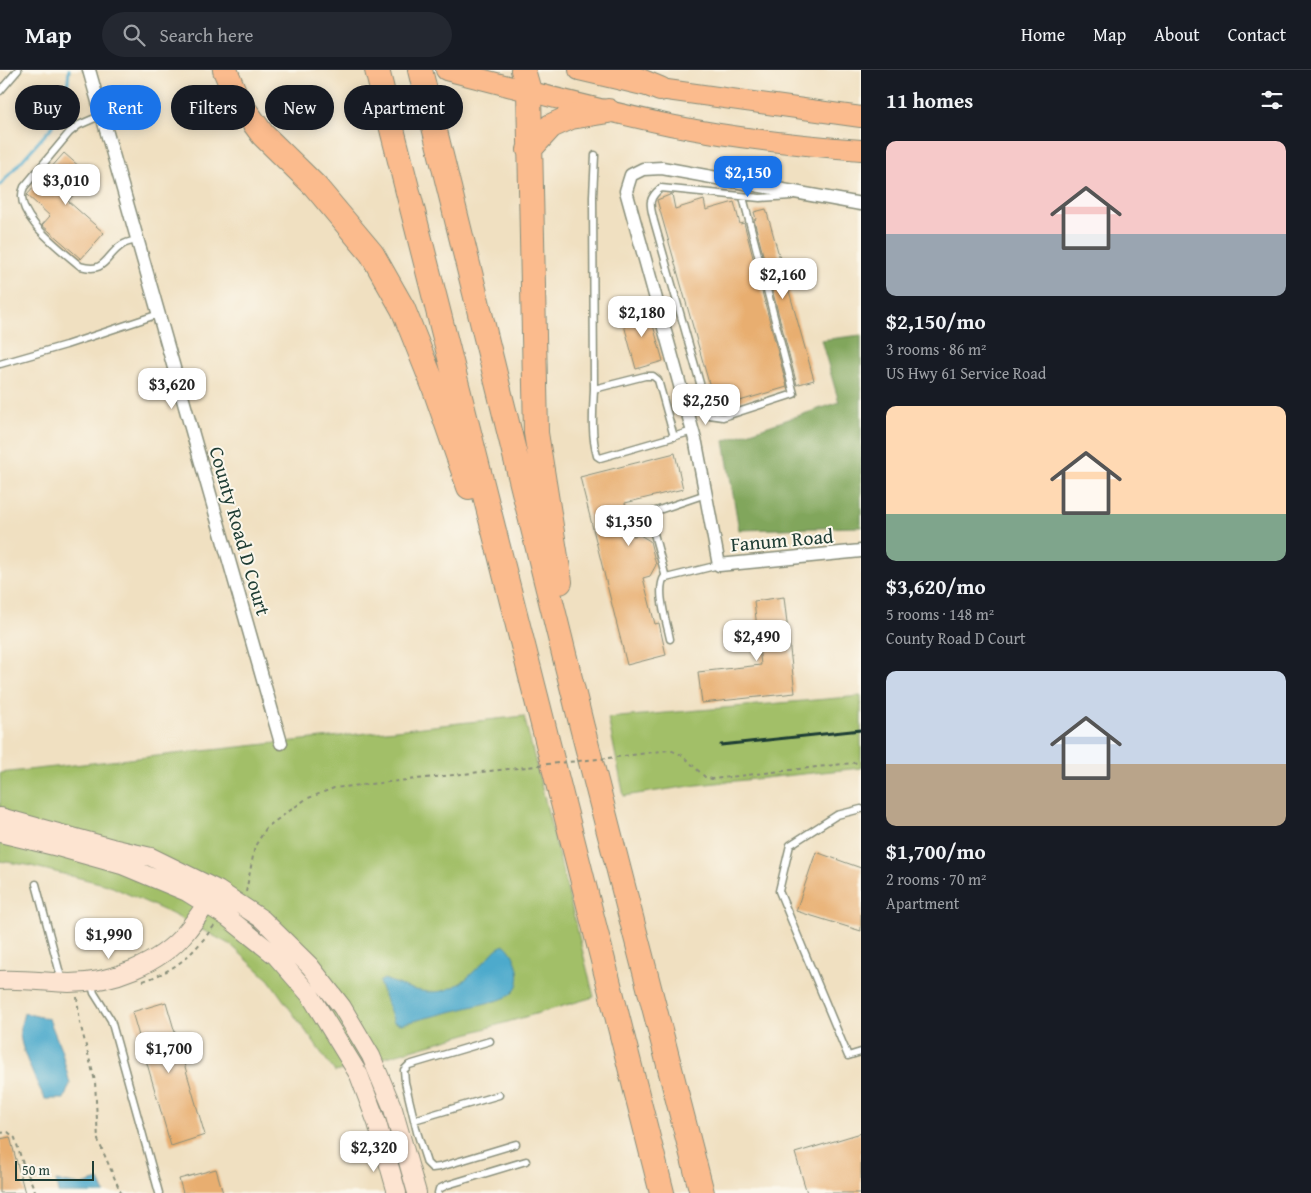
<!DOCTYPE html>
<html lang="en">
<head>
<meta charset="utf-8">
<style>
	body { margin:0; font-family:"Gentium Book Plus",serif; background:#242831; color:#f1f3f6; height:100vh; display:flex; flex-direction:column; font-size:19px; white-space:nowrap }
	* { box-sizing:border-box; margin:0 }
	p { font-size:16px; color:#9ea1a6 }
	.icon { flex:none; width:28px; height:28px; fill:none; stroke:currentColor; stroke-width:2; stroke-linecap:round; stroke-linejoin:round }
	.map { position:relative; flex:1; overflow:hidden }
	.side { display:flex; flex-direction:column; background:#171b24; width:450px }
	.side>* { flex:none }
	.top-card { position:absolute; left:15px; top:15px; width:475px; height:45px; display:flex; gap:10px }
	.scale { position:absolute; left:15px; bottom:12px; width:79px; box-sizing:border-box; padding-left:5px; border:2px solid #1f3d34; border-top:0; font-size:14px; line-height:18px; white-space:nowrap; color:#1f3d34; -webkit-text-stroke:4px #fbf7ec; paint-order:stroke }
	.price { position:absolute; translate:-50% -42px; padding:0 11px; border-radius:10px; background:#fff; color:#222; font-size:16px; line-height:32px; filter:drop-shadow(0 1px 2px #0008) }
	.price::after { content:''; position:absolute; left:50%; top:30px; width:15px; height:11px; margin-left:-8px; background:inherit; clip-path:polygon(0 0,100% 0,50% 100%) }
	.price.active { background:#1a73e8; color:#fff }
	ul { padding:0; list-style:none }
	li { display:grid; align-content:center; gap:10px; height:265px; padding:0 25px }
	li span { display:grid; place-items:center; height:155px; border-radius:10px; color:#555 }
	li>.icon { margin-inline-start:auto }
	span .icon { width:90px; height:90px; fill:#fffc; stroke-width:1 }
	li b { font-size:21px }
	h2 { display:flex; justify-content:space-between; align-items:center; height:60px; padding:0 25px; font-size:21px }
	.pill { padding:0 18px; border-radius:22px; background:#171b24; box-shadow:0 2px 12px #0003; font-size:18px; line-height:45px }
	.pill.active { background:#1a73e8; color:#fff }
	header { display:flex; align-items:center; gap:30px; box-sizing:border-box; height:70px; padding:0 25px; background:#171b24; border-bottom:1px solid #363941 }
	header strong { font-size:24px }
	nav { display:flex; gap:28px; margin-inline-start:auto; font-size:18px }
	.search { width:350px; height:45px; background:#242831; display:flex; align-items:center; gap:12px; box-sizing:border-box; padding:0 18px; border-radius:28px; color:#9ea1a6; font-size:19px }
	main { display:flex; flex:1; min-height:0 }
	.map>svg:first-child { display:block }
	.green { fill:#a2bf67; stroke:#607e4e }
	.forest { fill:#81a65c; stroke:#507248 }
	.water { fill:#4eaacc; stroke:#367480 }
	.lines { fill:none; stroke-linecap:round; stroke-linejoin:round }
	.stream { stroke:#4eaacc; stroke-width:3 }
	.building { fill:#e8ae6f }
	.lane-casing { stroke:#888e7a; stroke-width:9 }
	.street-casing { stroke:#888e7a; stroke-width:15 }
	.secondary-casing { stroke:#888e7a; stroke-width:20 }
	.primary-casing { stroke:#888e7a; stroke-width:22 }
	.highway-casing { stroke:#888e7a; stroke-width:26 }
	.path { stroke:#888e7a; stroke-width:2; stroke-dasharray:4 4; stroke-linecap:butt }
	.lane { stroke:#fff; stroke-width:6 }
	.street { stroke:#fff; stroke-width:12 }
	.secondary { stroke:#fde4d1; stroke-width:18 }
	.primary { stroke:#fbbb8d; stroke-width:20 }
	.highway { stroke:#fbbb8d; stroke-width:24 }
	.rail { stroke:#1f3d34; stroke-width:3 }
	.path-bridge { stroke:#888e7a; stroke-width:2; stroke-dasharray:4 4; stroke-linecap:butt }
	.labels { text-anchor:middle; stroke-width:4; stroke-linejoin:round; paint-order:stroke }
	.street-label { font-size:20px; fill:#1f3d34; stroke:#fbf7ec }
</style>
</head>
<body>
<header>
<strong>Map</strong>
<div class="search"><svg class="icon" aria-label="search" viewBox="0 0 24 24"><circle cx="10" cy="10" r="6"/><path d="M15 15l6 6"/></svg>Search here</div>
<nav><a>Home</a><a>Map</a><a>About</a><a>Contact</a></nav>
</header>
<main>
<div class="map">
<svg width="861" height="1123" viewBox="0 0 861 1123">
	<rect width="100%" height="100%" fill="#fbf7ec"/>
	<filter id="ink" filterUnits="userSpaceOnUse"><feTurbulence type="fractalNoise" baseFrequency=".02" numOctaves="2"/><feDisplacementMap in="SourceGraphic" scale="10" xChannelSelector="R" yChannelSelector="G"/><feConvolveMatrix kernelMatrix="1 2 1 2 8 2 1 2 1" color-interpolation-filters="sRGB"/></filter>
	<filter id="wash" filterUnits="userSpaceOnUse"><feTurbulence type="fractalNoise" baseFrequency=".0096" numOctaves="4" result="noise"/><feDisplacementMap in="SourceGraphic" scale="20" xChannelSelector="R" yChannelSelector="G"/><feGaussianBlur stdDeviation="1.12" result="paint"/><feColorMatrix in="noise" values="0 0 0 0 0 0 0 0 0 0 0 0 0 0 0 0 0 1.4 0 .05"/><feComposite in="paint" operator="in"/></filter>
	<g filter="url(#wash)">
		<rect width="100%" height="100%" fill="#f0e0c1"/>
		<!-- green -->
		<path class="green" d="M861 626V698L697 715 624 726 608 648Z
			M524 646 594 927 335 1002 269 910 231 875 170 843 108 815 27 795 0 791V703Z"/>
		<!-- forest -->
		<path class="forest" d="M861 265V457L739 460 724 371 839 332 821 270Z"/>
		<!-- water -->
		<path class="water" d="M505 875C517 886 526 913 510 925 507 927 502 929 499 930L401 954 394 952 379 912 384 909C405 917 429 928 451 918 464 913 475 900 485 891 492 885 495 877 505 875Z
			M24 943 49 949 61 979 70 1014 64 1029H45C37 1013 18 976 20 958 21 953 23 948 24 943Z
			M99 1110 105 1123H58L56 1111 82 1115Z"/>
		<g class="lines">
			<!-- stream -->
			<path class="stream" d="M0 115 51 58 66 32 69 0"/>
		</g>
		<g id="blocks">
			<!-- building -->
			<path class="building" d="M64 83 90 106 68 131 104 163 81 189 42 155 50 146 27 125Z
				M672 124 675 139 704 130 706 140 734 132 740 154 744 153 787 317 716 338 657 130Z
				M766 139 814 310 799 314 797 315 754 150 756 149 754 142Z
				M648 237 663 291 636 299 621 244Z
				M675 383 683 419 625 433 633 466 640 465 650 471 656 495 650 506 643 508 655 554 659 553 666 585 627 595 580 407Z
				M784 527 795 623 702 633 698 602 761 595 754 531Z
				M816 782 861 798V861L796 841Z
				M166 932 205 1065 171 1076 132 942Z
				M861 1063V1123H807L795 1083Z
				M10 1067 25 1123H0V1069Z
				M216 1099 223 1123H183L179 1109Z"/>
		</g>
	</g>
	<g filter="url(#ink)">
		<use href="#blocks" fill-opacity="0" stroke="#888e7a" stroke-width="1"/>
		<g class="lines">
			<defs>
				<path id="lane" d="M0 21 18 0
					M102 45 79 55 69 63 24 117C11 144 62 180 80 196 106 204 105 186 122 175 126 172 133 171 138 170
					M595 85 593 126 594 319C593 341 591 365 597 386L600 388 693 361
					M743 127 794 324 723 347 709 345 654 151C650 135 647 129 661 118L760 128 791 126
					M0 294 66 275 159 244
					M594 319 645 306H653L658 310 674 367
					M706 424 653 442 649 445 666 508 719 495
					M665 506C655 519 667 553 670 569
					M861 739 837 745 790 775 779 821 848 986 861 982
					M36 814 62 911
					M91 912 94 923 111 950 159 1123
					M490 971 409 995 404 1000 405 1012 417 1062 427 1093 432 1098 440 1097 516 1074
					M414 1050 499 1025
					M438 1123 439 1119 447 1115 526 1091"/>
				<path id="street" d="M89 0 281 673
					M861 134 662 98 643 99 631 105 626 121 696 373 719 495 861 481"/>
				<path id="secondary" d="M0 747 112 778 151 787 218 820 262 849 310 896 342 937 371 986 393 1039 417 1123
					M0 763 58 777 122 795 187 822 227 847 276 886 310 925 359 1005 377 1053 397 1123
					M0 910C23 909 46 912 69 913 111 913 160 894 186 862 196 850 204 836 214 825"/>
				<path id="primary" d="M446 0C520 19 594 39 670 55 733 68 797 75 861 80
					M579 0 660 19 861 47"/>
				<path id="highway" d="M225 0 238 31 263 65 315 116 372 184 403 239 433 314 469 417
					M377 0 662 1123
					M420 0 582 657 702 1123
					M523 0 529 21 536 363 560 512
					M606 0 626 5 660 19
					M529 80 551 56 571 47 608 41"/>
			</defs>
			<!-- lane casing -->
			<use href="#lane" class="lane-casing"/>
			<!-- street casing -->
			<use href="#street" class="street-casing"/>
			<!-- secondary casing -->
			<use href="#secondary" class="secondary-casing"/>
			<!-- primary casing -->
			<use href="#primary" class="primary-casing"/>
			<!-- highway casing -->
			<use href="#highway" class="highway-casing"/>
			<!-- path -->
			<path class="path" d="M608 688 670 680 682 685 705 707 712 709 861 692
				M246 822 255 776 267 757 306 729 334 718 536 696
				M143 911C177 900 193 884 214 856
				M77 927 80 953 95 1011 98 1070 121 1123
				M0 1063 8 1062 15 1068 22 1091 36 1123"/>
			<!-- lane -->
			<use href="#lane" class="lane"/>
			<!-- street -->
			<use href="#street" class="street"/>
			<!-- secondary -->
			<use href="#secondary" class="secondary"/>
			<!-- primary -->
			<use href="#primary" class="primary"/>
			<!-- highway -->
			<use href="#highway" class="highway"/>
			<!-- rail -->
			<path class="rail" d="M721 675 861 660"/>
			<!-- path-bridge -->
			<path class="path-bridge" d="M538 695 608 688"/>
		</g>
	</g>
	<g class="labels">
		<!-- street labels -->
		<g class="street-label">
			<text transform="translate(240 461) rotate(74)" y="7">County Road D Court</text>
			<text transform="translate(782 470) rotate(-5)" y="7">Fanum Road</text>
		</g>
	</g>
</svg>
<div class="scale">50 m</div>
<b class="price active" style="left:748px;top:128px">$2,150</b>
<b class="price" style="left:66px;top:136px">$3,010</b>
<b class="price" style="left:783px;top:230px">$2,160</b>
<b class="price" style="left:642px;top:268px">$2,180</b>
<b class="price" style="left:172px;top:340px">$3,620</b>
<b class="price" style="left:706px;top:356px">$2,250</b>
<b class="price" style="left:629px;top:477px">$1,350</b>
<b class="price" style="left:757px;top:592px">$2,490</b>
<b class="price" style="left:109px;top:890px">$1,990</b>
<b class="price" style="left:169px;top:1004px">$1,700</b>
<b class="price" style="left:374px;top:1103px">$2,320</b>
<div class="top-card">
<a class="pill">Buy</a>
<a class="pill active">Rent</a>
<a class="pill">Filters</a>
<a class="pill">New</a>
<a class="pill">Apartment</a>
</div>
</div>
<section class="side">
<h2>11 homes<svg class="icon" aria-label="filters" viewBox="0 0 24 24"><path d="M4 7h16M4 17h16"/><circle cx="9" cy="7" r="2"/><circle cx="15" cy="17" r="2"/></svg></h2>
<ul>
<li><span style="background:linear-gradient(#f6c9c9 60%,#9aa5b1 0)"><svg class="icon" aria-label="home" viewBox="0 0 24 24"><path d="M3 11l9-7 9 7M6 9v11h12V9"/></svg></span><div><b>$2,150/mo</b><p>3 rooms · 86 m²</p><p>US Hwy 61 Service Road</p></div></li>
<li><span style="background:linear-gradient(#ffd9b3 70%,#7fa58c 0)"><svg class="icon" aria-label="home" viewBox="0 0 24 24"><path d="M3 11l9-7 9 7M6 9v11h12V9"/></svg></span><div><b>$3,620/mo</b><p>5 rooms · 148 m²</p><p>County Road D Court</p></div></li>
<li><span style="background:linear-gradient(#c9d6e8 60%,#b9a48a 0)"><svg class="icon" aria-label="home" viewBox="0 0 24 24"><path d="M3 11l9-7 9 7M6 9v11h12V9"/></svg></span><div><b>$1,700/mo</b><p>2 rooms · 70 m²</p><p>Apartment</p></div></li>
</ul>
</section>
</main>
</body>
</html>
